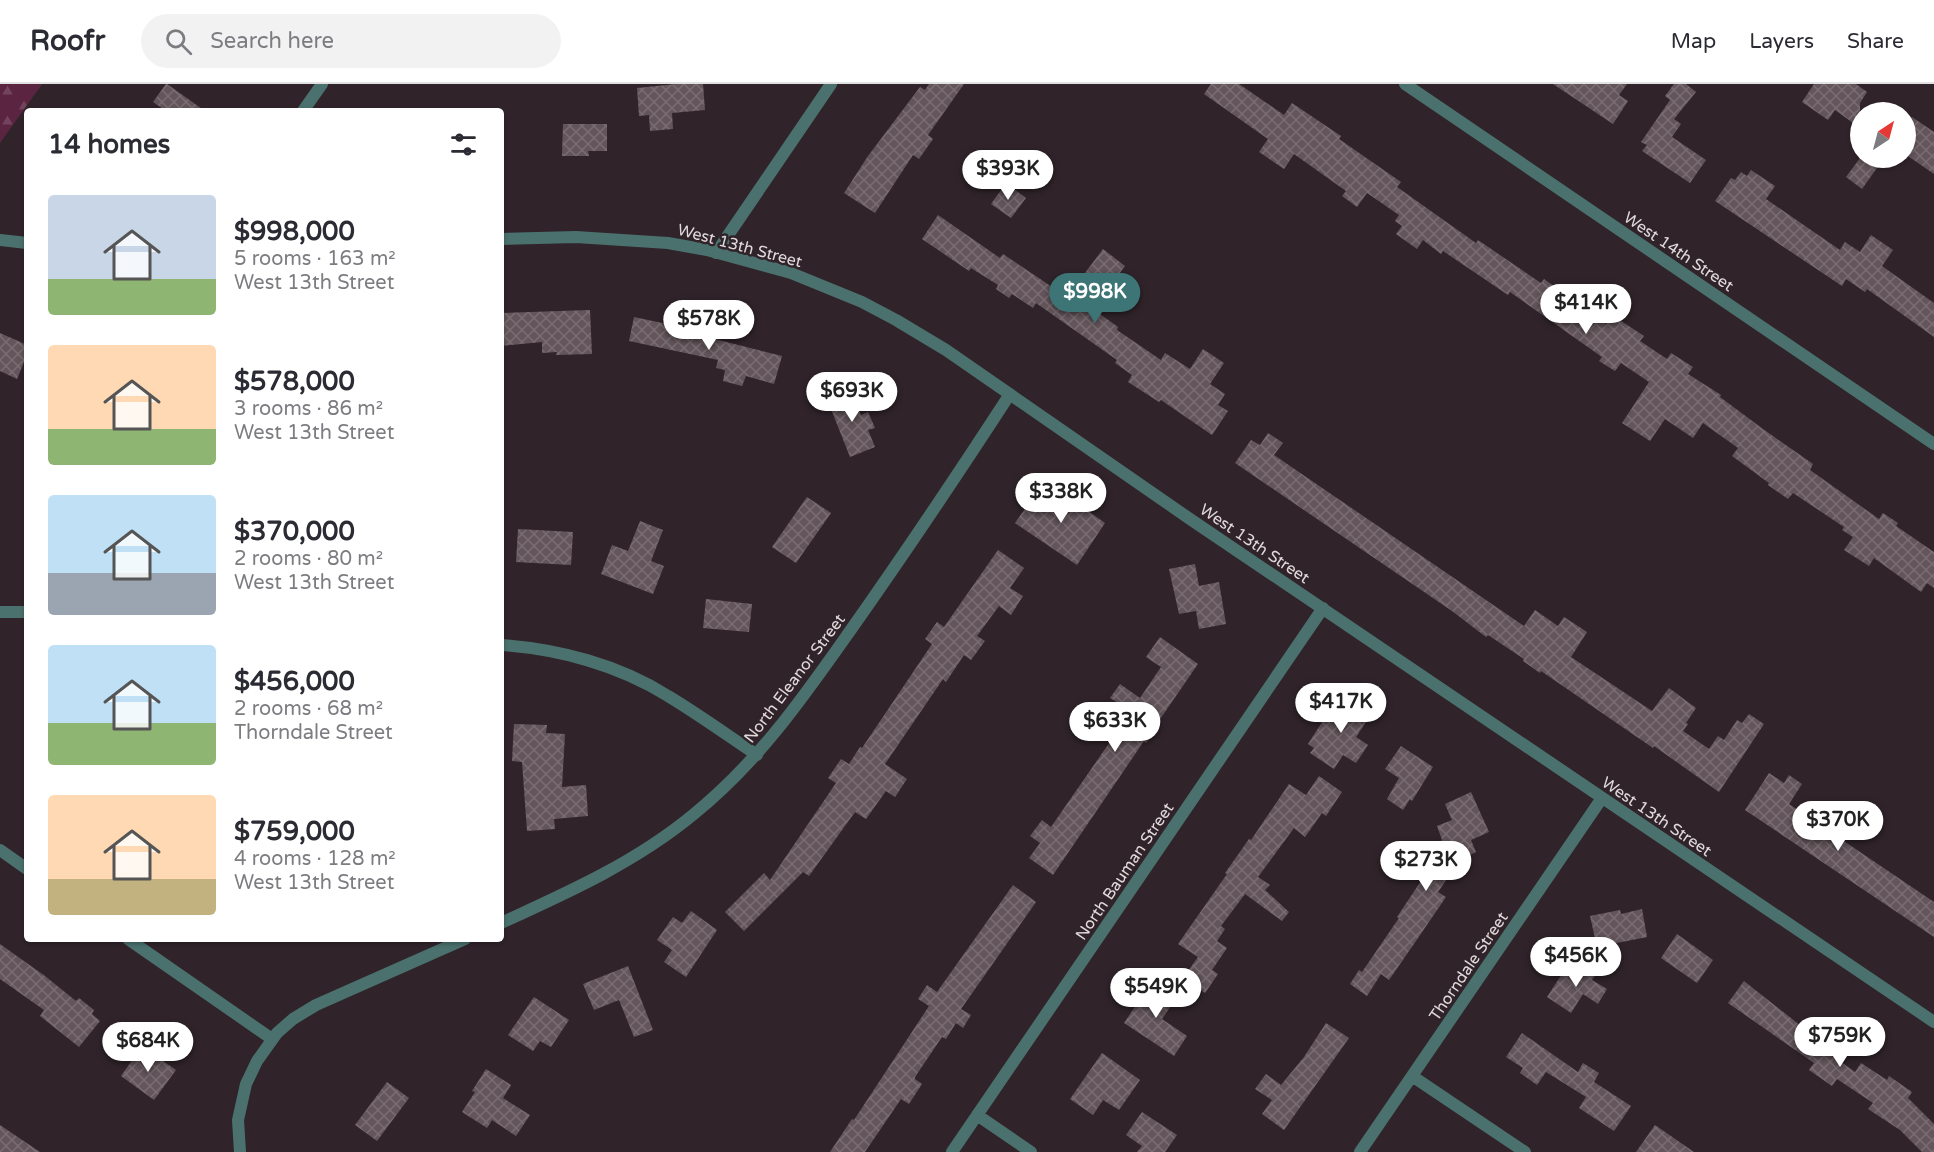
<!DOCTYPE html>
<html lang="en">
<head>
<meta charset="utf-8">
<style>
	body { margin:0; font-family:"Varela Round",sans-serif; background:#f2f2f3; color:#2b2b33; height:100vh; display:flex; flex-direction:column; font-size:22px; white-space:nowrap }
	* { box-sizing:border-box; margin:0 }
	p { font-size:20px; color:#7c7c81 }
	.icon { flex:none; width:33px; height:33px; fill:none; stroke:currentColor; stroke-width:2; stroke-linecap:round; stroke-linejoin:round }
	.map { position:relative; flex:1; overflow:hidden }
	.side { position:absolute; left:24px; top:24px; width:480px; height:834px; display:flex; flex-direction:column; background:#fff; border-radius:6px; box-shadow:0 2px 4px #0004 }
	.side>* { flex:none }
	.needle { width:39px; rotate:36deg }
	.controls { position:absolute; left:1850px; top:18px; display:grid; gap:12px }
	.controls a { display:grid; place-items:center; width:66px; height:66px; border-radius:50%; background:#fff; box-shadow:0 2px 4px #0004; font-size:30px }
	.price { position:absolute; translate:-50% -51px; padding:0 14px; border-radius:21px; background:#fff; color:#222; font-size:20px; line-height:39px; filter:drop-shadow(0 2px 3px #0008) }
	.price::after { content:''; position:absolute; left:50%; top:36px; width:18px; height:14px; margin-left:-9px; background:inherit; clip-path:polygon(0 0,100% 0,50% 100%) }
	.price.selected { background:#3d7476; color:#fff }
	ul { padding:0; list-style:none }
	li { display:flex; align-items:center; gap:18px; height:150px; padding:0 24px }
	li span { display:grid; place-items:center; flex:none; width:168px; height:120px; border-radius:6px; color:#555 }
	li>.icon { margin-inline-start:auto }
	span .icon { width:72px; height:72px; fill:#fffc; stroke-width:1 }
	li b { font-size:26px }
	h2 { display:flex; justify-content:space-between; align-items:center; height:72px; padding:0 24px; font-size:26px }
	header { display:flex; align-items:center; gap:36px; box-sizing:border-box; height:84px; padding:0 30px; background:#fff; border-bottom:2px solid #e1e1e2 }
	header strong { font-size:28px }
	nav { display:flex; gap:33px; margin-inline-start:auto; font-size:21px }
	.search { width:420px; height:54px; background:#f2f2f3; display:flex; align-items:center; gap:15px; box-sizing:border-box; padding:0 21px; border-radius:33px; color:#7c7c81; font-size:22px }
	.map>svg:first-child { display:block }
	.forest { fill:url(#forest-firs) }
	.building { fill:url(#building-cross-hatch) }
	.lines { fill:none; stroke-linecap:round; stroke-linejoin:round }
	.minor { stroke:#4a716e; stroke-width:12 }
	.labels { text-anchor:middle; stroke-width:5; stroke-linejoin:round; paint-order:stroke }
	.street-label { font-size:16px; fill:#e2dadd; stroke:#30242a }
</style>
</head>
<body>
<header>
<strong>Roofr</strong>
<div class="search"><svg class="icon" aria-label="search" viewBox="0 0 24 24"><circle cx="10" cy="10" r="6"/><path d="M15 15l6 6"/></svg>Search here</div>
<nav><a>Map</a><a>Layers</a><a>Share</a></nav>
</header>
<div class="map">
<svg width="1934" height="1068" viewBox="0 0 1934 1068">
	<defs>
		<pattern id="forest-firs" width="22" height="20" patternUnits="userSpaceOnUse" patternTransform="scale(1.5)"><rect width="22" height="20" fill="#5b2441"/><path d="M5 1l3.5 6h-7zM16 11l3.5 6h-7z" fill="#72435c"/></pattern>
		<pattern id="building-cross-hatch" width="8" height="8" patternUnits="userSpaceOnUse" patternTransform="scale(1.5)"><rect width="8" height="8" fill="#63555b"/><path d="M0 0l8 8M0 8l8-8" fill="none" stroke="#796d72"/></pattern>
	</defs>
	<rect width="100%" height="100%" fill="#30242a"/>
	<!-- forest -->
	<path class="forest" d="M0 0H42L0 59Z"/>
	<!-- building -->
	<path class="building" d="M166 0H167L205 27H166L153 18Z
		M676 0H703L705 26 672 29 673 45 650 47 649 31 639 32 637 4Z
		M929 0H964L928 51 933 55 919 75 913 71 875 129 844 109 868 72 920 3 925 6Z
		M1211 0H1239L1284 31 1292 19 1341 52 1339 55 1401 98 1397 103 1476 159 1478 156 1541 199 1544 195 1606 240 1612 231 1644 252 1640 257 1667 275 1671 269 1693 283 1688 290 1721 311 1720 313 1763 345 1813 380 1810 386 1879 435 1883 429 1898 439 1896 442 1934 468V504L1927 499 1921 508 1874 474 1869 482 1844 466 1853 453 1842 446 1844 443 1793 409 1788 415 1768 401 1769 399 1732 372 1738 364 1703 339 1693 354 1665 335 1650 357 1622 339 1649 298 1621 279 1615 287 1599 277 1602 273 1510 208 1508 211 1443 167 1441 170 1423 156 1417 165 1396 150 1402 142 1395 137 1399 131 1367 109 1357 123 1342 112 1346 107 1294 70 1284 85 1259 68 1268 55 1204 10Z
		M1553 0H1627L1619 11 1628 17 1613 40Z
		M1674 0H1686L1696 8 1674 35 1681 40 1672 53 1706 76 1690 99 1642 67 1647 61 1641 58 1670 16 1665 12Z
		M1814 0H1856L1867 8 1860 19V44L1835 26 1828 36 1802 18Z
		M1912 33 1934 48V90L1905 70V43Z
		M563 40H607V67H588L589 72H562Z
		M1860 74H1884L1862 105 1846 93Z
		M1751 86 1775 102 1766 115 1840 166 1845 158 1860 168 1871 151 1893 166 1882 182 1934 219V253L1867 205 1865 208 1846 195 1842 202 1715 117 1731 94 1735 96 1741 88 1747 92Z
		M1006 99 1026 114 1011 134 991 120Z
		M938 131 1000 174 1003 170 1067 213 1103 165 1125 182 1093 225 1118 243 1117 246 1161 276 1165 269 1190 285 1203 265 1224 279 1210 300 1225 310 1218 321 1228 327 1212 351 1161 316 1159 318 1128 298 1132 291 1115 279 1117 276 1036 219 1033 224 1012 210 1009 214 996 205 998 201 971 184 969 187 922 155Z
		M590 226 592 270 556 271 557 268 542 269V258L501 262V229Z
		M634 233 695 246V250L782 272 774 300 746 292 742 302 723 297 725 286 716 284 718 276 629 257Z
		M0 249 27 261V271L17 295 0 287Z
		M851 305 861 331 868 328 875 344 868 346 875 363 850 373 827 315Z
		M1268 349 1283 359 1274 371 1524 542 1535 526 1558 542 1564 533 1587 548 1571 573 1652 627 1669 604 1696 624 1686 639 1688 640 1683 647 1709 665 1718 652 1724 656 1737 636 1742 639 1749 630 1764 640 1719 708 1654 662 1653 664 1541 587 1540 589 1523 577 1524 575 1488 551 1486 553 1452 527 1235 379 1251 356 1260 361Z
		M1050 400 1105 439 1077 481 1015 439 1029 419 1035 423Z
		M807 413 831 429 796 479 772 463Z
		M640 437 663 446 651 477 664 482 653 510 601 490 612 461 628 467Z
		M518 445 573 448 571 481 516 478Z
		M998 466 1024 484 1010 504 1023 512 1011 531 999 522 977 552 985 557 971 576 964 571 946 598 943 595 885 680 907 695 895 713 886 707 866 735 855 728 809 792 803 788 744 847 725 828 764 789 770 796 836 699 828 694 841 675 849 680 860 663 862 664 932 560 925 555 937 538 944 543Z
		M1195 480 1199 502 1219 498 1226 540 1199 545 1196 527 1179 530 1169 485Z
		M706 515 752 520 749 548 703 544Z
		M1160 553 1198 580 1156 641 1158 642 1146 659 1144 657 1053 791 1029 774 1040 759 1030 752 1042 736 1051 743 1121 642 1112 635 1122 621 1110 614 1120 600 1140 614 1161 583 1146 573Z
		M1356 607 1371 617 1360 634 1366 638 1356 653 1368 661 1356 679 1343 671 1334 685 1310 669 1314 664 1308 660 1326 632 1333 637 1343 622 1345 624Z
		M514 640 547 641 546 649 565 650 562 703 586 701 588 732 554 735 555 745 527 747 522 678 512 677Z
		M1401 662 1433 683 1412 717 1410 715 1403 726 1387 715 1399 694 1385 685Z
		M1769 689 1784 699 1789 691 1802 700 1789 720 1934 818V853L1745 726Z
		M1319 692 1342 708 1326 732 1322 729 1305 753 1294 744 1258 793 1270 801 1265 806 1289 828 1282 837 1245 810 1221 842 1225 845 1217 857 1227 864 1212 886 1218 890 1205 909 1183 894 1198 873 1178 860 1227 790 1225 789 1249 755 1251 756 1289 700 1306 711Z
		M1471 708 1489 748 1471 756 1476 768 1460 776 1438 808 1446 813 1416 857 1389 896 1381 890 1367 912 1350 900 1359 886 1362 888 1399 834 1397 833 1435 776 1431 773 1442 756 1437 742 1452 736 1445 720Z
		M1013 801 1036 818 961 925 971 931 963 944 956 939 946 955 942 953 915 993V995L922 1000 909 1020 901 1015 865 1068H830L852 1035 854 1036 929 922 918 915 927 901 937 908Z
		M1642 825 1647 853 1597 863 1590 832 1620 826 1621 830Z
		M691 827 717 846 686 893 664 878 672 866 657 856 673 833 682 839Z
		M1677 850 1713 876 1697 899 1661 874Z
		M0 860 45 892 76 917 79 914 94 926 92 930 100 937 79 963 40 932 44 926 0 895Z
		M1571 876 1595 892 1592 896 1607 905 1598 920 1583 910 1571 929 1547 913Z
		M628 882 653 946 634 953 619 916 594 926 583 900Z
		M1153 896 1177 913 1162 935 1187 952 1174 972 1124 939Z
		M1744 897 1801 942 1803 939 1815 947 1816 945 1833 957 1826 967 1855 988 1861 979 1887 996 1889 992 1912 1008 1908 1014 1934 1040V1068H1922L1900 1046 1868 1025 1873 1019 1837 995 1832 1002 1809 986 1814 979 1728 919Z
		M534 913 569 936 551 963 540 957 533 967 508 951Z
		M1326 939 1349 954 1284 1046 1262 1030 1272 1016 1255 1005 1266 990 1281 1001 1304 973Z
		M1522 949 1578 988 1583 979 1599 989 1594 998 1631 1022 1614 1047 1579 1024 1586 1013 1546 988 1537 1001 1520 989 1523 984 1506 973Z
		M142 962 176 986 154 1016 121 992Z
		M1102 969 1140 996 1119 1026 1103 1016 1093 1031 1070 1015Z
		M486 985 511 1001 503 1014 530 1031 516 1052 492 1036 487 1044 462 1028 475 1008 472 1007Z
		M387 998 409 1014 377 1057 355 1041Z
		M1142 1028 1177 1051 1165 1068H1137L1142 1062 1126 1051Z
		M0 1041 40 1068H0Z
		M1655 1041 1694 1068H1636Z"/>
	<g class="lines">
		<!-- minor -->
		<path class="minor" d="M1405 0 1934 360
			M303 27 322 0
			M501 155 576 153 668 159 707 166 791 189 862 218 896 236 946 266 1190 435 1934 938
			M0 156 27 159
			M716 169 831 0
			M0 528H27
			M501 561C559 565 619 581 668 612 698 630 727 651 757 671
			M0 766 27 785
			M501 839C569 808 636 778 694 730 759 677 802 615 850 547 905 469 958 390 1010 310
			M128 855 272 955
			M1412 992 1525 1068
			M977 1031 1031 1068
			M240 1068 238 1036 246 1000 257 977 277 949 293 935 316 921 465 855
			M952 1068 1323 524
			M1360 1068 1602 714"/>
	</g>
	<g class="labels">
		<!-- street labels -->
		<g class="street-label">
			<text transform="translate(740 161) rotate(15)" y="6">West 13th Street</text>
			<text transform="translate(1679 167) rotate(34)" y="6">West 14th Street</text>
			<text transform="translate(1255 459) rotate(34)" y="6">West 13th Street</text>
			<text transform="translate(794 594) rotate(-53)" y="6">North Eleanor Street</text>
			<text transform="translate(1657 732) rotate(34)" y="6">West 13th Street</text>
			<text transform="translate(1124 787) rotate(-56)" y="6">North Bauman Street</text>
			<text transform="translate(1468 882) rotate(-56)" y="6">Thorndale Street</text>
		</g>
	</g>
</svg>
<div class="controls">
<a><svg class="needle" viewBox="-14 -14 28 28"><path d="M0-13l5 13h-10z" fill="#e53935"/><path d="M0 13l5-13h-10z" fill="#7c7c81"/></svg></a>
</div>
<b class="price" style="left:1008px;top:117px">$393K</b>
<b class="price selected" style="left:1095px;top:240px">$998K</b>
<b class="price" style="left:1586px;top:251px">$414K</b>
<b class="price" style="left:709px;top:267px">$578K</b>
<b class="price" style="left:852px;top:339px">$693K</b>
<b class="price" style="left:1061px;top:440px">$338K</b>
<b class="price" style="left:1341px;top:650px">$417K</b>
<b class="price" style="left:1115px;top:669px">$633K</b>
<b class="price" style="left:1838px;top:768px">$370K</b>
<b class="price" style="left:1426px;top:808px">$273K</b>
<b class="price" style="left:1576px;top:904px">$456K</b>
<b class="price" style="left:1156px;top:935px">$549K</b>
<b class="price" style="left:1840px;top:984px">$759K</b>
<b class="price" style="left:148px;top:989px">$684K</b>
<section class="side">
<h2>14 homes<svg class="icon" aria-label="filters" viewBox="0 0 24 24"><path d="M4 7h16M4 17h16"/><circle cx="9" cy="7" r="2"/><circle cx="15" cy="17" r="2"/></svg></h2>
<ul>
<li><span style="background:linear-gradient(#c9d6e8 70%,#8fb573 0)"><svg class="icon" aria-label="home" viewBox="0 0 24 24"><path d="M3 11l9-7 9 7M6 9v11h12V9"/></svg></span><div><b>$998,000</b><p>5 rooms · 163 m²</p><p>West 13th Street</p></div></li>
<li><span style="background:linear-gradient(#ffd9b3 70%,#8fb573 0)"><svg class="icon" aria-label="home" viewBox="0 0 24 24"><path d="M3 11l9-7 9 7M6 9v11h12V9"/></svg></span><div><b>$578,000</b><p>3 rooms · 86 m²</p><p>West 13th Street</p></div></li>
<li><span style="background:linear-gradient(#bfe0f5 65%,#9aa5b1 0)"><svg class="icon" aria-label="home" viewBox="0 0 24 24"><path d="M3 11l9-7 9 7M6 9v11h12V9"/></svg></span><div><b>$370,000</b><p>2 rooms · 80 m²</p><p>West 13th Street</p></div></li>
<li><span style="background:linear-gradient(#bfe0f5 65%,#8fb573 0)"><svg class="icon" aria-label="home" viewBox="0 0 24 24"><path d="M3 11l9-7 9 7M6 9v11h12V9"/></svg></span><div><b>$456,000</b><p>2 rooms · 68 m²</p><p>Thorndale Street</p></div></li>
<li><span style="background:linear-gradient(#ffd9b3 70%,#c2b280 0)"><svg class="icon" aria-label="home" viewBox="0 0 24 24"><path d="M3 11l9-7 9 7M6 9v11h12V9"/></svg></span><div><b>$759,000</b><p>4 rooms · 128 m²</p><p>West 13th Street</p></div></li>
</ul>
</section>
</div>
</body>
</html>
